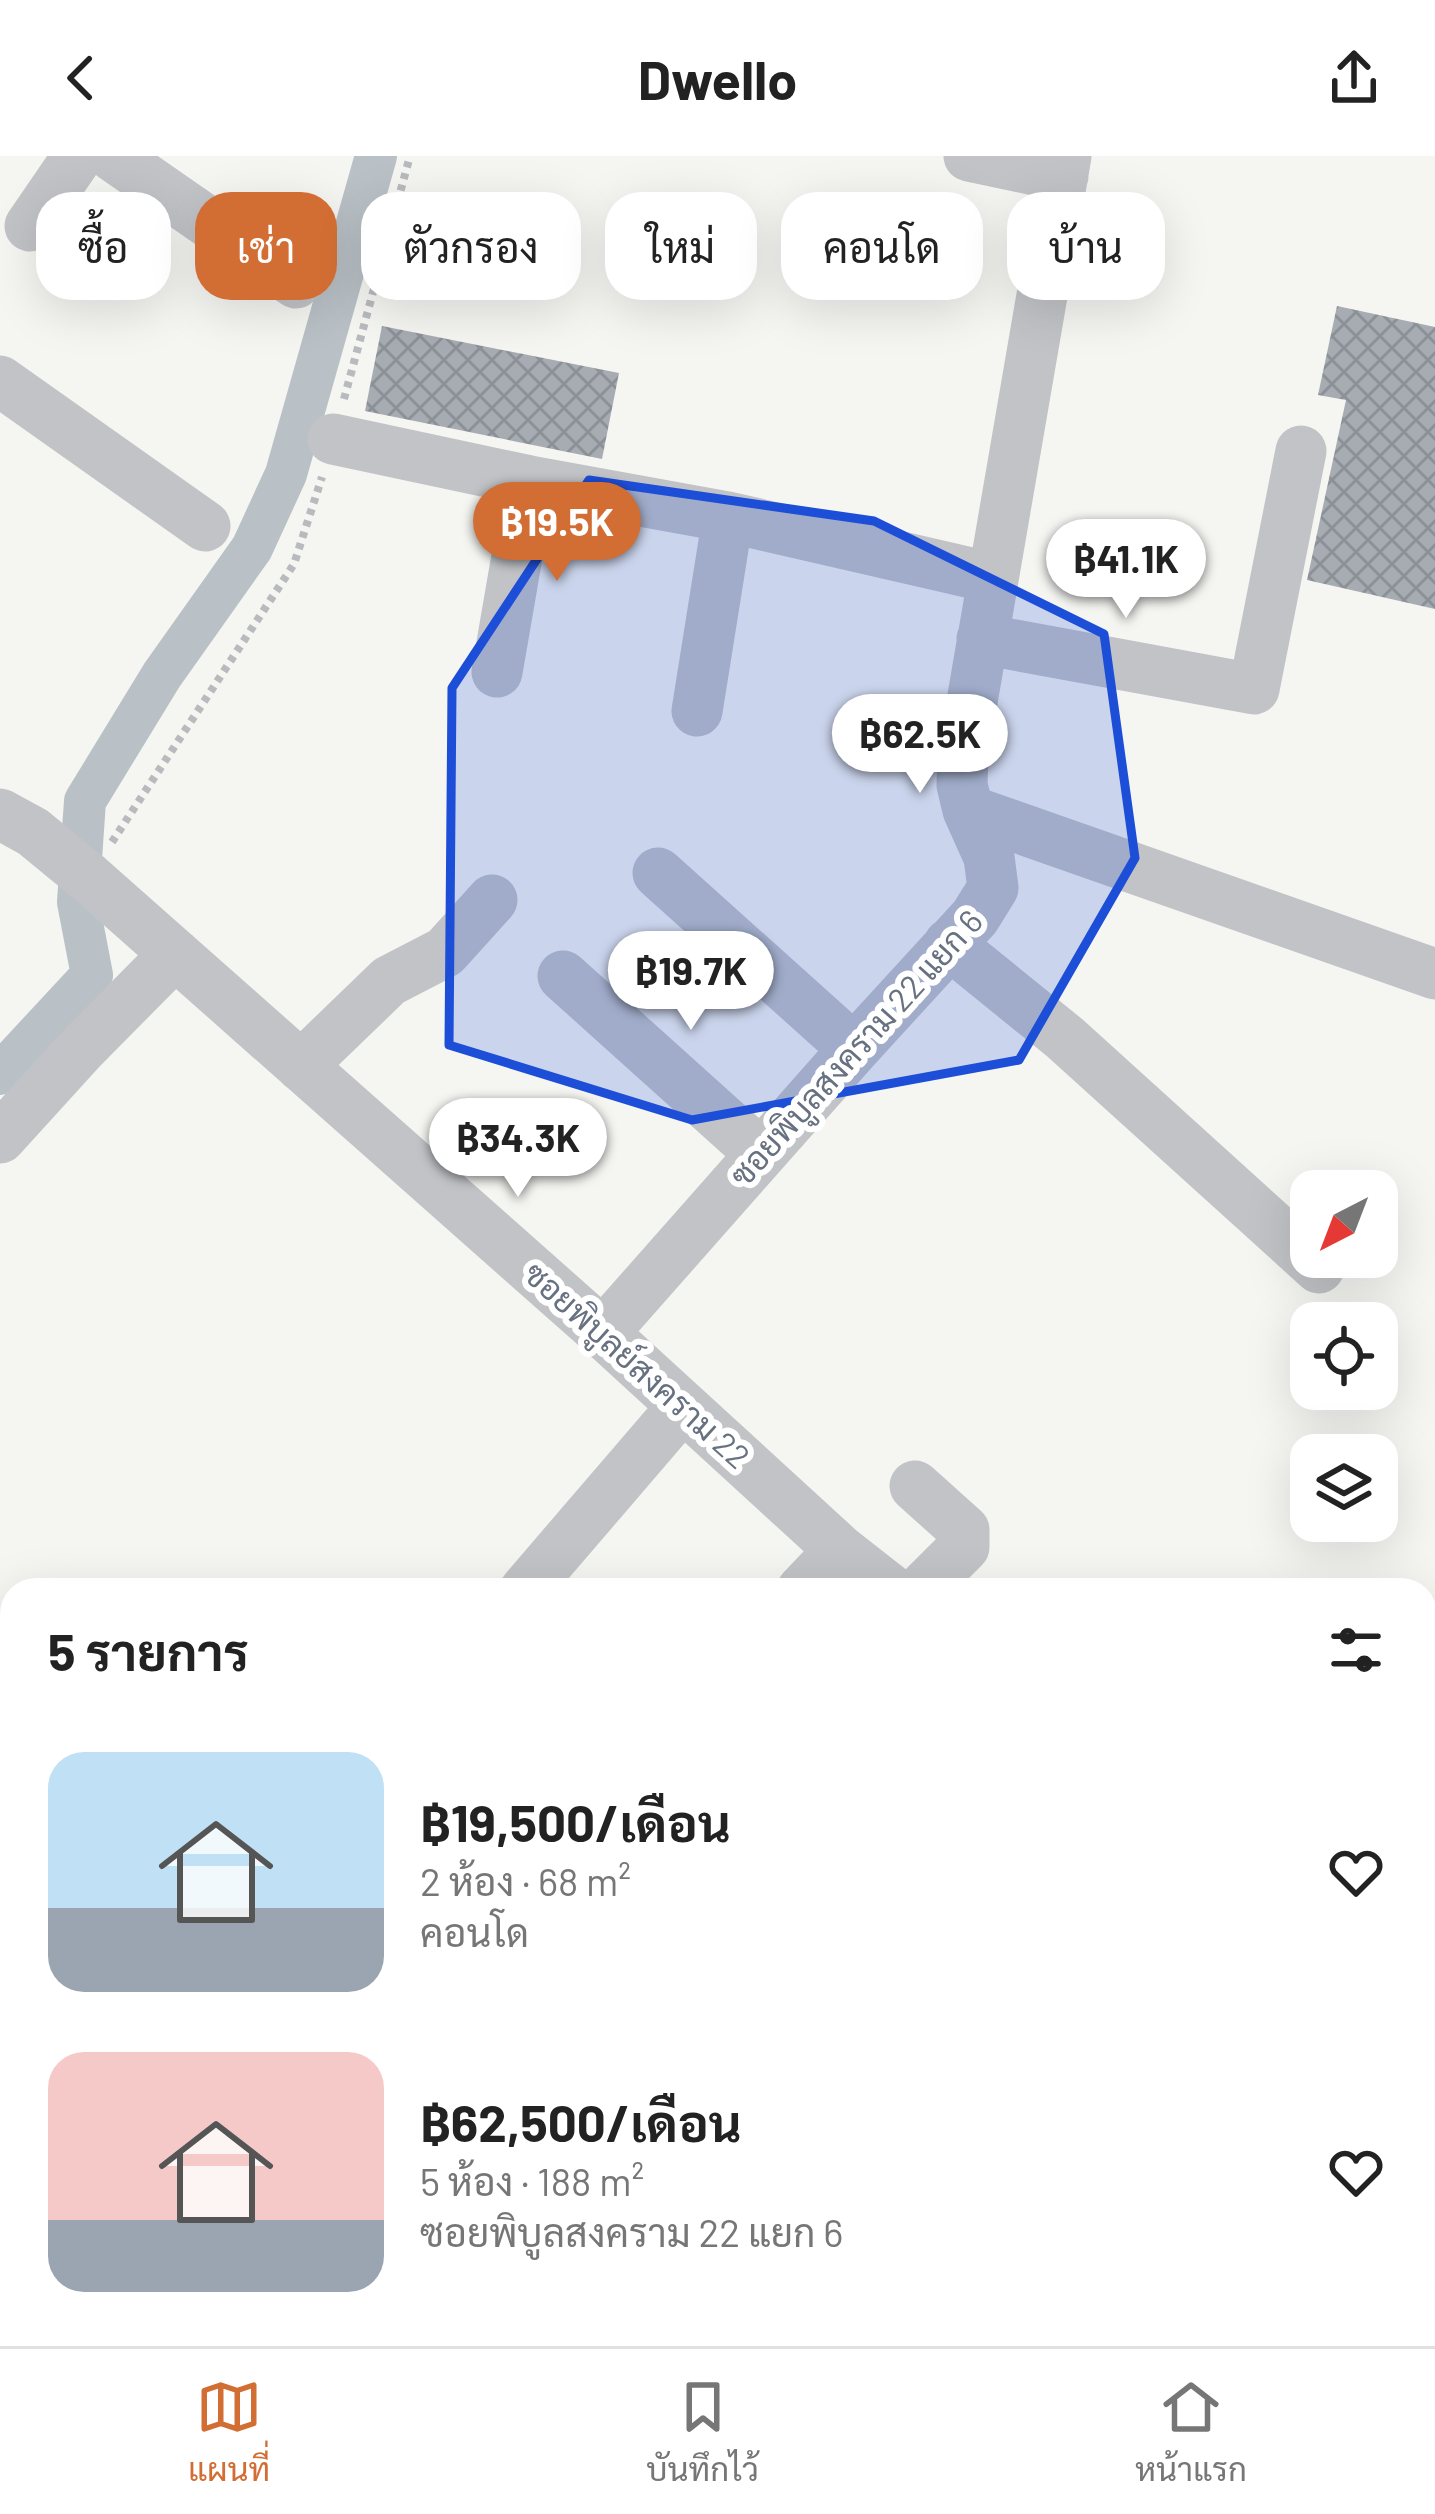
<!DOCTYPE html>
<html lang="th">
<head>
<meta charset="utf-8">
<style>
	body { margin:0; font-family:Barlow,Sarabun,sans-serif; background:#f6f6f6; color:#222; height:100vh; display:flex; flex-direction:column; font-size:45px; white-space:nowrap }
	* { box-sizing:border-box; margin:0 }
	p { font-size:39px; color:#767676 }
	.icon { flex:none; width:66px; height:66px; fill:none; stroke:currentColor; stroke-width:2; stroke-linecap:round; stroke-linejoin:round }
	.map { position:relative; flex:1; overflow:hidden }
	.drawer { position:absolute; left:0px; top:1422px; width:1437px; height:768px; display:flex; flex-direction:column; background:#fff; border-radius:36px 36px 0 0; box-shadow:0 12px 48px #0002 }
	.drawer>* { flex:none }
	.guide { position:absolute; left:36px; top:36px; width:1365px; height:108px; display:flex; gap:24px }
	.needle { width:78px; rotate:222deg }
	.tools { position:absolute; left:1290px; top:1014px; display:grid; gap:24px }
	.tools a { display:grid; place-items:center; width:108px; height:108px; border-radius:24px; background:#fff; box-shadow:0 12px 48px #0002; font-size:60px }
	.price { position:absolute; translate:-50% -102px; padding:0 27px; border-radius:42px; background:#fff; color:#222; font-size:39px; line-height:78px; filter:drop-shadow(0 3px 6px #0008) }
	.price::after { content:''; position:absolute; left:50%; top:72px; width:36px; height:27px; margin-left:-18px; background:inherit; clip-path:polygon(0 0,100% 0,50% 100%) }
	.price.current { background:#d26e34; color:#fff }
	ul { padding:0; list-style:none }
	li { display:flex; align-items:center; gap:36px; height:300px; padding:0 48px }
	li span { display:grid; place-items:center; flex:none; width:336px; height:240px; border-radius:36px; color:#555 }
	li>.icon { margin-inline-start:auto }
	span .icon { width:144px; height:144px; fill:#fffc; stroke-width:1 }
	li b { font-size:51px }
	h2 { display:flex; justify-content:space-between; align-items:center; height:144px; padding:0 48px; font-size:51px }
	.tag { padding:0 42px; border-radius:36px; background:#fff; box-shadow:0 12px 48px #0002; font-size:42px; line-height:108px }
	.tag.current { background:#d26e34; color:#fff }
	header { display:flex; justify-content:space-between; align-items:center; height:156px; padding:0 48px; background:#fff; font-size:54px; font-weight:700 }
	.tab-bar { display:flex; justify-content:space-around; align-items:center; height:168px; border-top:3px solid #e0e0e0; background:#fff; font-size:33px; color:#767676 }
	.tab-bar a { display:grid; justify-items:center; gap:6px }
	.tab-bar .current { color:#d26e34 }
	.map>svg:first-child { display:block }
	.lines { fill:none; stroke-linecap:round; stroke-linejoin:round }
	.canal { stroke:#b9c1c6; stroke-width:42 }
	.building { fill:url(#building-cross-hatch) }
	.path { stroke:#b8babd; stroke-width:8; stroke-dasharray:6 6; stroke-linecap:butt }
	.minor { stroke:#c1c3c7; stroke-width:51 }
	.marked { fill:#1d4ed8; fill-opacity:0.2; stroke:#1d4ed8; stroke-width:9; stroke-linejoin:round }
	.labels { text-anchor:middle; stroke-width:12; stroke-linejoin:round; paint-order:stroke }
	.street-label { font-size:33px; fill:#677180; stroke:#fff }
</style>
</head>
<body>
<header><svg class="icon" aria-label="back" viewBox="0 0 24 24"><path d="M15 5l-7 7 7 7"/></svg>Dwello<svg class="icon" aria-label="share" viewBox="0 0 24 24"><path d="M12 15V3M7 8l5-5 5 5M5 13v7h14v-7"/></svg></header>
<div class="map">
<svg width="1435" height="2190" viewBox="0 0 1435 2190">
	<defs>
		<pattern id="building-cross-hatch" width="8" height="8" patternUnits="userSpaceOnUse" patternTransform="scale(3)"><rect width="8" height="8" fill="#a7acb3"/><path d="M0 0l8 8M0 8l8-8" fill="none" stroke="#8c9097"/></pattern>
	</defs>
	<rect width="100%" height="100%" fill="#f5f5f2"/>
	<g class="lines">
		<!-- canal -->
		<path class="canal" d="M0 918 92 819 78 746 85 645 162 519 252 392 286 318 376 0
			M0 1481 12 1490
			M757 2178 781 2190"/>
	</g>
	<!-- building -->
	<path class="building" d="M1337 150 1435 171V453L1307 424 1346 244 1318 239Z
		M382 170 619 217 602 303 365 255Z
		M1425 2000 1435 2009V2027L1425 2039Z"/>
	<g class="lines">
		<!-- path -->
		<path class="path" d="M344 243 410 0
			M112 686 294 408 322 321"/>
		<!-- minor -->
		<path class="minor" d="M113 0 296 127
			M969 0 1063 20
			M30 70 78 0
			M0 225 205 370
			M333 283 530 325 728 361 993 422
			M982 483 1254 533 1301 295
			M497 516 530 325
			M697 555 728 361
			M968 654 1435 818
			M0 658 33 676 89 722 603 1177 840 1394 891 1434
			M658 717 854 893
			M949 788 1065 882 1319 1112
			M563 820 761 998
			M301 910 389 825 445 796 492 744
			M0 982 81 893 175 798
			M603 1177 854 893 975 761 993 732 989 701 968 654 962 629 963 598 1066 0
			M915 1330 964 1374V1391L921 1434
			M525 1434 683 1250
			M802 1434 840 1394
			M1425 1505 1435 1495
			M1425 1933 1435 1942
			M984 2178 992 2190
			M430 2190 440 2178"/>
	</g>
	<!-- marked area -->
	<path class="marked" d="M589 324 874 365 1104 478 1135 702 1019 904 692 964 449 889 452 532Z"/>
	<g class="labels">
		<!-- street labels -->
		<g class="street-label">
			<text transform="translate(856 892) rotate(-48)" y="12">ซอยพิบูลสงคราม 22 แยก 6</text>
			<text transform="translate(637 1209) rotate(42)" y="12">ซอยพิบูลย์สงคราม 22</text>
		</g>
	</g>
</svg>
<div class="tools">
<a><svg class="needle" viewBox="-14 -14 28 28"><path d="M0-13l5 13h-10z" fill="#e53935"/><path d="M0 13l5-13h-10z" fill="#767676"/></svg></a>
<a><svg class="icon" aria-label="locate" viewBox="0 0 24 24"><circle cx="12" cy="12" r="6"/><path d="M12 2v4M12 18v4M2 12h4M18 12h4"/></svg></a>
<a><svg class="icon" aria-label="layers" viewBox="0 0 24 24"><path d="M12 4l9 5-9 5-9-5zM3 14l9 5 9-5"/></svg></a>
</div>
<b class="price current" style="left:557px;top:428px">฿19.5K</b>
<b class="price" style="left:1126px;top:465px">฿41.1K</b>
<b class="price" style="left:920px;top:640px">฿62.5K</b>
<b class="price" style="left:691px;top:877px">฿19.7K</b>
<b class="price" style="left:518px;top:1044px">฿34.3K</b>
<div class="guide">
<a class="tag">ซื้อ</a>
<a class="tag current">เช่า</a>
<a class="tag">ตัวกรอง</a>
<a class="tag">ใหม่</a>
<a class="tag">คอนโด</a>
<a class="tag">บ้าน</a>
</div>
<section class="drawer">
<h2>5 รายการ<svg class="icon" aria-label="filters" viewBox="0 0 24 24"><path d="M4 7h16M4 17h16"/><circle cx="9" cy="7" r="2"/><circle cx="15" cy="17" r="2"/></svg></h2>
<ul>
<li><span style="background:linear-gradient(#bfe0f5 65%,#9aa5b1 0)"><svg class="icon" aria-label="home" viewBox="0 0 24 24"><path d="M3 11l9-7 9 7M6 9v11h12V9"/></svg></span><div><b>฿19,500/เดือน</b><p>2 ห้อง · 68 m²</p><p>คอนโด</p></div><svg class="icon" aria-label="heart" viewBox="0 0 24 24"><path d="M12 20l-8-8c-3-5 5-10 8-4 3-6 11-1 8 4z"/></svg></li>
<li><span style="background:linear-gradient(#f6c9c9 70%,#9aa5b1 0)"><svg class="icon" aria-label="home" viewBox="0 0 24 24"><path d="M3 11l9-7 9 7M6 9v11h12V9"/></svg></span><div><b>฿62,500/เดือน</b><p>5 ห้อง · 188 m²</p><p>ซอยพิบูลสงคราม 22 แยก 6</p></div><svg class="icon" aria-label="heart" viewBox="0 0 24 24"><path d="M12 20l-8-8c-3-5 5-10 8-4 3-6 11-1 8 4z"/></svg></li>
</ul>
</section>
</div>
<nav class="tab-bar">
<a class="current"><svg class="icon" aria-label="map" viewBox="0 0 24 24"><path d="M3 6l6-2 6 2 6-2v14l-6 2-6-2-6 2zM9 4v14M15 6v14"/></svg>แผนที่</a>
<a><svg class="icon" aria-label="saved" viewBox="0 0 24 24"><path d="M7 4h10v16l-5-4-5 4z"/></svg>บันทึกไว้</a>
<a><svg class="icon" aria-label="home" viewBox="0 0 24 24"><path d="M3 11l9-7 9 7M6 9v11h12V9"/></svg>หน้าแรก</a>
</nav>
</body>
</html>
